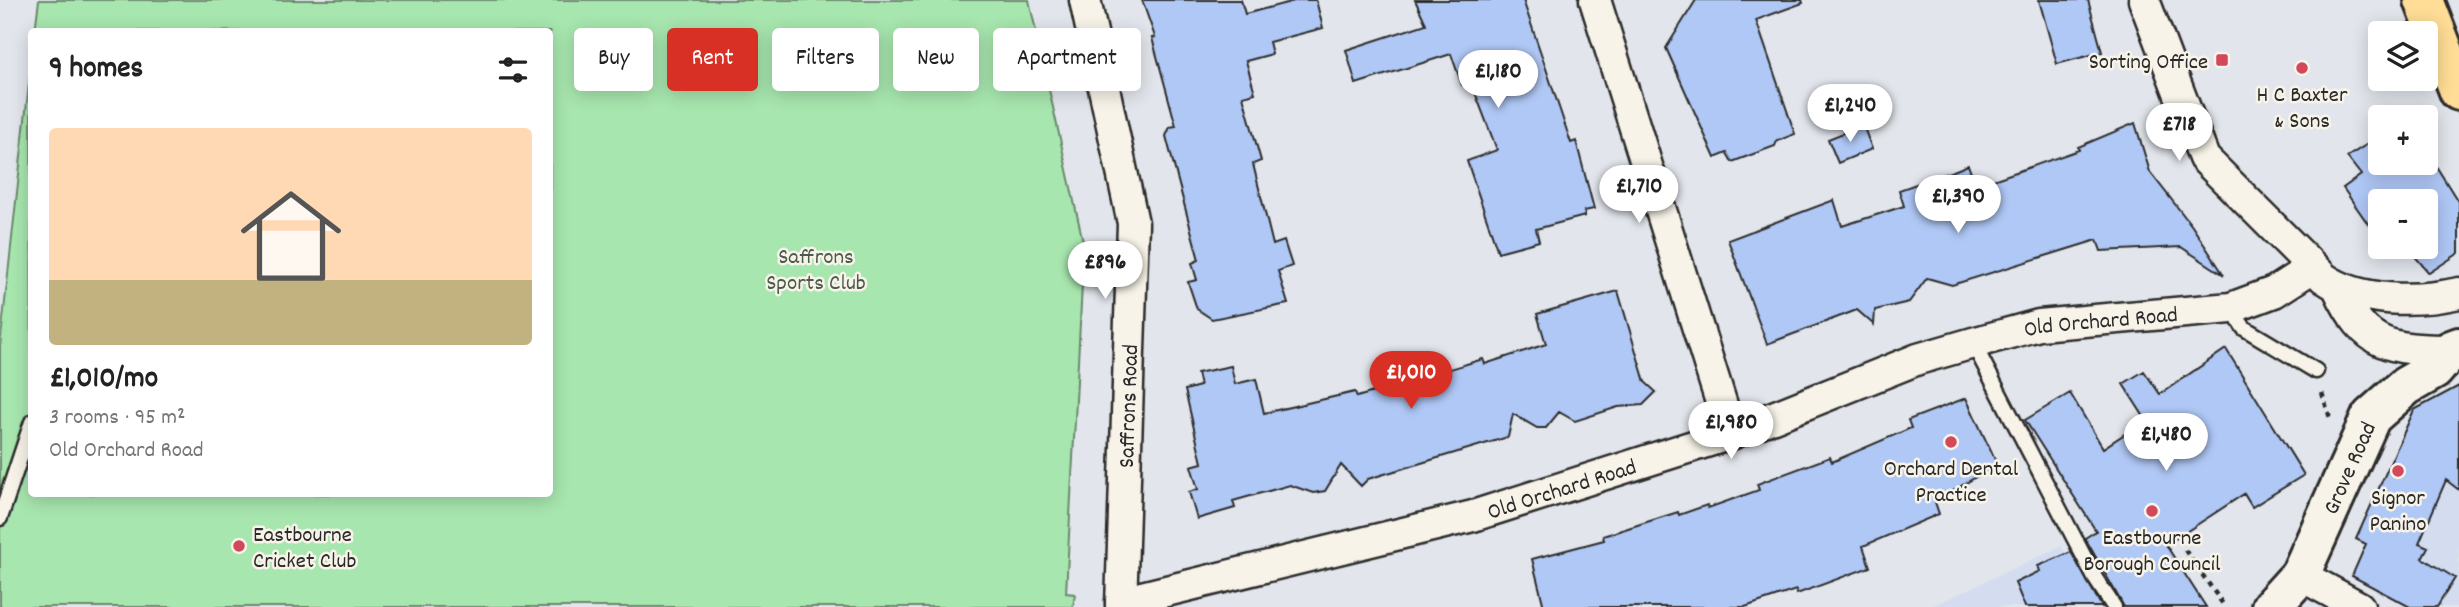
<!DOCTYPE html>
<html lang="en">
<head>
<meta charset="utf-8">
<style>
	body { margin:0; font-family:Dekko,sans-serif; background:#f2f2f2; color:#222; height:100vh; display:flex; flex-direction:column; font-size:26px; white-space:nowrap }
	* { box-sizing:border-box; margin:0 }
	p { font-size:23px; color:#767676 }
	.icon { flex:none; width:38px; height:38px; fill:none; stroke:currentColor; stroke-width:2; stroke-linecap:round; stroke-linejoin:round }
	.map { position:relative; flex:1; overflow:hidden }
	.drawer { position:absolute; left:28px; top:28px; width:525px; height:469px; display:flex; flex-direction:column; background:#fff; border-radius:7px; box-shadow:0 4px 18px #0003 }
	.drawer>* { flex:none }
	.banner { position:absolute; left:574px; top:28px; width:665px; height:63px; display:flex; gap:14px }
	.fabs { position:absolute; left:2368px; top:21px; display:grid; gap:14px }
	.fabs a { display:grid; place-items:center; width:70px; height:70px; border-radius:7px; background:#fff; box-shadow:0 4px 18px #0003; font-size:35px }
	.price { position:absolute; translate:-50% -60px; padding:0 16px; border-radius:24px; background:#fff; color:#222; font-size:23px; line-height:46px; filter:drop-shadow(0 2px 4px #0008) }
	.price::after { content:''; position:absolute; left:50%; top:42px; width:21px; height:16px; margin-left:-10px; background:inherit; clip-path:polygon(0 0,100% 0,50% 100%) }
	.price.selected { background:#d93025; color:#fff }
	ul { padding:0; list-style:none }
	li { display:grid; align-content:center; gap:14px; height:371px; padding:0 21px }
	li span { display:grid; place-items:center; height:217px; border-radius:7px; color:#555 }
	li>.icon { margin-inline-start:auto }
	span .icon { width:126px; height:126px; fill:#fffc; stroke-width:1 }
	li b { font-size:30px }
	h2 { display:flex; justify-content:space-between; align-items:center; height:84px; padding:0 21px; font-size:30px }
	.chip { padding:0 24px; border-radius:7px; background:#fff; box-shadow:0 4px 18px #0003; font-size:24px; line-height:63px }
	.chip.selected { background:#d93025; color:#fff }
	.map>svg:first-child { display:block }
	.built { fill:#d3ddef }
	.green { fill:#a7e6ae; stroke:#69886c; stroke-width:2 }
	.building { fill:#b0c8f6; stroke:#2b2b2b; stroke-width:2 }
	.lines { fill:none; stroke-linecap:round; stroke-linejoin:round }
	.lane-casing { stroke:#2b2b2b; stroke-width:19 }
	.street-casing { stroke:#2b2b2b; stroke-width:35 }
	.secondary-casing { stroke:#2b2b2b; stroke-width:44 }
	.primary-casing { stroke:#2b2b2b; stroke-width:44 }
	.path { stroke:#2b2b2b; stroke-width:4.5; stroke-dasharray:5 5; stroke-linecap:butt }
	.lane { stroke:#f7f3e8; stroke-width:14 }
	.street { stroke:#f7f3e8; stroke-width:30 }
	.secondary { stroke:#f7f3e8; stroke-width:38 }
	.primary { stroke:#ffdd96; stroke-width:38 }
	.poi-dot { fill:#d1495b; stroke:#f7f3e8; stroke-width:2.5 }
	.labels { text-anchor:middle; stroke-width:5; stroke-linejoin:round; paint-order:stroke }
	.poi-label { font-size:23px; fill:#2b2b2b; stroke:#f7f3e8 }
	.park-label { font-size:23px; fill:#4a5a4c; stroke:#f7f3e8 }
	.street-label { font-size:23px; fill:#2b2b2b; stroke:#f7f3e8 }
</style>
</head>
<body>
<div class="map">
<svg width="2459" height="607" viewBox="0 0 2459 607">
	<rect width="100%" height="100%" fill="#e2e6ec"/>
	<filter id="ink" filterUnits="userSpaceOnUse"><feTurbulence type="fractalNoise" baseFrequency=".0143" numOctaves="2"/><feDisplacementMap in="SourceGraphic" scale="14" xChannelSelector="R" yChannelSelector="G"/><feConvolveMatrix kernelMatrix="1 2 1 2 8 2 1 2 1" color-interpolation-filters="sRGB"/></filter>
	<g filter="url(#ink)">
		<!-- built -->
		<path class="built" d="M2459 395V607H2410L2376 523Z
			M2061 546 2102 607H1930Z"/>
		<!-- green -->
		<path class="green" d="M39 0H1029L1084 246 1066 593 1075 594 1073 607H0V347L31 65 32 494H550V32L35 31Z"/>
		<!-- building -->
		<path class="building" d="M1142 0H1241L1245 14 1298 0H1316L1323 28 1269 42 1272 54 1246 61 1255 93 1243 96 1261 161 1253 164 1273 245 1284 241 1292 266 1278 271 1288 304 1212 319 1197 309 1188 282 1197 280 1192 263 1199 260 1166 136 1170 127 1176 126 1152 38 1155 37Z
			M1415 0H1523L1571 143 1576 141 1594 209 1584 211 1585 216 1536 229 1539 241 1498 252 1467 161 1497 150 1471 82 1462 85 1451 54 1356 84 1346 50 1426 24Z
			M1696 0H1802L1803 3 1756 20 1795 134 1777 141 1775 146 1732 162 1727 153 1715 158 1666 48Z
			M2039 0H2088L2102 52 2057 64Z
			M2135 123 2150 172 2192 226 2224 275 2181 247 2101 251 2097 240 1952 285 1927 278 1909 302 1875 310 1874 325 1857 310 1767 344 1728 240 1834 200 1842 226 1904 206 1899 190 1956 170 1968 165 1976 186 2079 150 2078 147Z
			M1863 125 1872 149 1838 163 1828 139Z
			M2380 136V163H2426V150L2459 203V253L2429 273 2407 247H2426V201H2380V241L2343 188 2361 175 2347 157Z
			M1618 291 1645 382 1656 392 1643 405 1618 407 1575 421 1559 412 1546 428H1537L1513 414 1508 437 1368 479 1361 486 1341 465 1325 491 1313 493 1290 485 1233 501 1235 508 1197 519 1189 492 1198 489 1191 466 1202 463 1185 390 1200 386 1197 373 1231 366 1235 384 1256 379 1264 413 1355 392 1357 397 1483 359 1485 364 1546 344 1537 314Z
			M2226 349 2304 475 2252 507 2244 494 2166 545 2206 607H2124L2085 538 2096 531 2025 420 2070 393 2103 448 2146 420 2123 384 2144 371 2160 394Z
			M2459 386V490L2446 480 2419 543 2428 547 2422 558 2455 578 2437 607H2410L2352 576 2366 544 2356 539 2414 410Z
			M1966 398 1997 464 1935 502 1939 514 1863 546 1870 567 1797 594 1796 590 1745 607H1544L1532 559 1604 540 1603 536 1678 512 1679 515 1707 505 1708 508 1759 490 1757 484 1830 457 1832 462 1911 428 1908 420Z
			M2071 552 2102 607H2025L2015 583 2040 571 2038 566Z"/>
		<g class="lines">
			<defs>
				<path id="lane" d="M2231 308 2244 328 2316 371
					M1973 343 2095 578 2114 607
					M0 518 32 422"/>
				<g id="street">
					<path d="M1085 0 1133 223 1121 607"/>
					<path d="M1595 0 1731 434"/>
					<path d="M2144 0 2204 158 2324 278C2360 303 2418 302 2459 293"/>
					<path d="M2338 288C2366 348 2389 349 2451 350"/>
					<path d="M2300 575 2359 607"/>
					<path id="s1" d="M1121 602 1473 516 1731 434 1918 359 1973 343 2039 325 2231 308 2274 292 2313 267"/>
				</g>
				<g id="secondary">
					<path id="s2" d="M2271 607 2300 575 2371 417 2406 386 2434 370 2451 350 2459 347"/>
				</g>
				<path id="primary" d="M2424 0 2459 91"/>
			</defs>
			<!-- lane casing -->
			<use href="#lane" class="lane-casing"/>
			<!-- street casing -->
			<use href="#street" class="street-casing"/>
			<!-- secondary casing -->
			<use href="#secondary" class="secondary-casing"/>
			<!-- primary casing -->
			<use href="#primary" class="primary-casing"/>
			<!-- path -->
			<path class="path" d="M2322 393 2331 421
				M2185 550 2225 607"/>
			<!-- lane -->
			<use href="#lane" class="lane"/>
			<!-- street -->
			<use href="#street" class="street"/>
			<!-- secondary -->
			<use href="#secondary" class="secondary"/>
			<!-- primary -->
			<use href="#primary" class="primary"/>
		</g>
	</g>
	<!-- markers -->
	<g class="poi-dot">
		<rect x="2215" y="53" width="14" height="14" rx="3.5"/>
		<circle cx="2302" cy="68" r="7"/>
		<circle cx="1951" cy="442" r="7"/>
		<circle cx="2398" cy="471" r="7"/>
		<circle cx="2152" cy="511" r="7"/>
		<circle cx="239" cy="546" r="7"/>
	</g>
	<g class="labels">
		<!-- poi labels -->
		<g class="poi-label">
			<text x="2208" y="68" text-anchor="end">Sorting Office</text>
			<text x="2302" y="101">H C Baxter<tspan x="2302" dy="26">&amp; Sons</tspan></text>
			<text x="1951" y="475">Orchard Dental<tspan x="1951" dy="26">Practice</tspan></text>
			<text x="2398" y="504">Signor<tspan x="2398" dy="26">Panino</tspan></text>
			<text x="253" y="541" text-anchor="start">Eastbourne<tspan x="253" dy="26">Cricket Club</tspan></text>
			<text x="2152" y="544">Eastbourne<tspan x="2152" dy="26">Borough Council</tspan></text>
		</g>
		<!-- park labels -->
		<g class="park-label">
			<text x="816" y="263">Saffrons<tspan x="816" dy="26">Sports Club</tspan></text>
		</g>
		<!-- street labels -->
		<g class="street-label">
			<text dy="8" stroke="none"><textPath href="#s1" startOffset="1022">Old Orchard Road</textPath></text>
			<text transform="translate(1127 406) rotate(-88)" y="8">Saffrons Road</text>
			<text dy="8" stroke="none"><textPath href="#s2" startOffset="161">Grove Road</textPath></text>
			<text dy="8" stroke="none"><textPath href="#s1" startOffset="455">Old Orchard Road</textPath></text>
		</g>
	</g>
</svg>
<div class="fabs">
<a><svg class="icon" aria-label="layers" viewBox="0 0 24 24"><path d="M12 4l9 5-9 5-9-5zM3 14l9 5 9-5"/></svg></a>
<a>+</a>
<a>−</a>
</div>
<b class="price" style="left:1498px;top:110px">£1,180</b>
<b class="price" style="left:1850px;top:144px">£1,240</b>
<b class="price" style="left:2179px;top:163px">£718</b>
<b class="price" style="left:1639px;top:225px">£1,710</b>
<b class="price" style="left:1958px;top:235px">£1,390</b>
<b class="price" style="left:1105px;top:301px">£896</b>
<b class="price selected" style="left:1411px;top:411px">£1,010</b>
<b class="price" style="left:1731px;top:461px">£1,980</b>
<b class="price" style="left:2166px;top:473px">£1,480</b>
<div class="banner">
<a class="chip">Buy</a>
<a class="chip selected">Rent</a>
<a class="chip">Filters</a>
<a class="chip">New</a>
<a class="chip">Apartment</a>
</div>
<section class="drawer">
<h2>9 homes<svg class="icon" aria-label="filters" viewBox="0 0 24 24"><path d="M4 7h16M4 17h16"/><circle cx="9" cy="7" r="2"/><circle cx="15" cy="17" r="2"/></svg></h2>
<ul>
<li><span style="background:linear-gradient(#ffd9b3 70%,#c2b280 0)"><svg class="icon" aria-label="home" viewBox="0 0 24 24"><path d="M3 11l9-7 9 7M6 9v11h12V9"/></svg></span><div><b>£1,010/mo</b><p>3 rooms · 95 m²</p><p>Old Orchard Road</p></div></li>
</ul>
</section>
</div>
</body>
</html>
